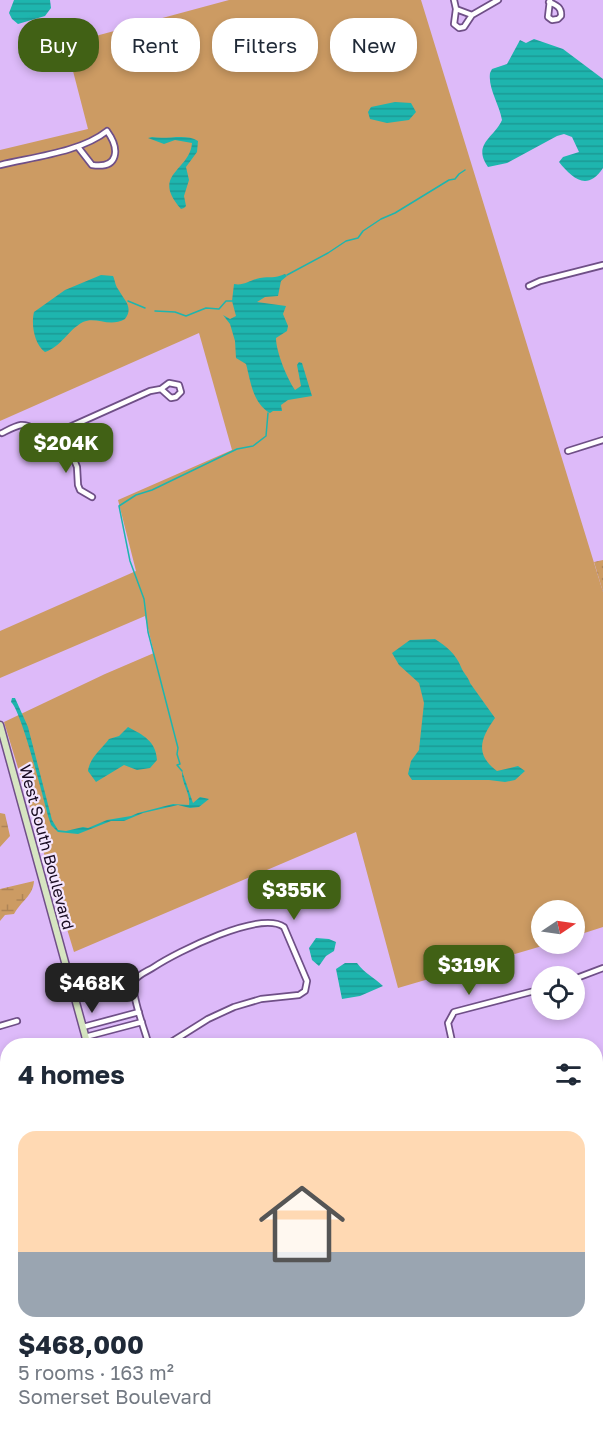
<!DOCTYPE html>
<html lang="en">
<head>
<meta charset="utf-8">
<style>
	body { margin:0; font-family:"Golos Text",sans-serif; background:#f2f2f3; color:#1f2937; height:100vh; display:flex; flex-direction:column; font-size:22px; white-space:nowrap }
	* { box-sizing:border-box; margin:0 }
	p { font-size:20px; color:#747a83 }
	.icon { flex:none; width:33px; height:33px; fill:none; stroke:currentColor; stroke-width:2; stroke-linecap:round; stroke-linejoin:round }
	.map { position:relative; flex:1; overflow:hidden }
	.drawer { position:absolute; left:0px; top:1038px; width:603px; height:402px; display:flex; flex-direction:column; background:#fff; border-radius:24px 24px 0 0; box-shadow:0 3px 9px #0003 }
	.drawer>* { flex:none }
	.guide { position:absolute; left:18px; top:18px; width:567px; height:54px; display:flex; gap:12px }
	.needle { width:39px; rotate:77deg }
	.buttons { position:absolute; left:531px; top:900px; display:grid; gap:12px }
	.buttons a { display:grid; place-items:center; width:54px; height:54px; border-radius:50%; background:#fff; box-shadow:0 3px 9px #0003; font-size:30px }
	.price { position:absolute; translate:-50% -51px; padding:0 14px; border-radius:12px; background:#416115; color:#fff; font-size:20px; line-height:39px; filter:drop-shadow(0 2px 3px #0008) }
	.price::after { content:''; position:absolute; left:50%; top:36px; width:18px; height:14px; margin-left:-9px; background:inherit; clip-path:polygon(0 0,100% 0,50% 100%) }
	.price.active { background:#222; color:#fff }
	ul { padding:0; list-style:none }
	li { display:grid; align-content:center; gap:12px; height:318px; padding:0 18px }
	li+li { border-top:2px solid #e0e1e3 }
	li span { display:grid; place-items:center; height:186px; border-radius:18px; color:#555 }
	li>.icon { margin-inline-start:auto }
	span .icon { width:108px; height:108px; fill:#fffc; stroke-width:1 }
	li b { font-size:26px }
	h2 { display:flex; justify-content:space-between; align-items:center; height:72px; padding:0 18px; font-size:26px }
	.chip { padding:0 21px; border-radius:24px; background:#fff; box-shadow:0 3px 9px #0003; font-size:21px; line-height:54px }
	.chip.active { background:#416115; color:#fff }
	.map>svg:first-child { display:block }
	.green { fill:#cc9b63 }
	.forest { fill:url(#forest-firs) }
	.wetland { fill:url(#wetland-marsh) }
	.park { fill:url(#park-dots) }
	.water { fill:url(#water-rules) }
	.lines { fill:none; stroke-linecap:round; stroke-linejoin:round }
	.stream { stroke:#1eb5ae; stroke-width:1.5 }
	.minor-casing { stroke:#6f4f87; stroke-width:8 }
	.secondary-casing { stroke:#6f4f87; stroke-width:9 }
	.minor { stroke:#fff; stroke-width:4.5 }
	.secondary { stroke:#d6e5c1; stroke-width:6 }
	.labels { text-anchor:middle; stroke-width:4.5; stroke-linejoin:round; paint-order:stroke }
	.street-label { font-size:16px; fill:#170a20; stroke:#f3e5fe }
</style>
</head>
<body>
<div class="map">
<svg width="603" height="1440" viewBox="0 0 603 1440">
	<defs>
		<pattern id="forest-firs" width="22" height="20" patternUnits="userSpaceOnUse" patternTransform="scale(1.5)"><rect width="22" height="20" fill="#cc9b63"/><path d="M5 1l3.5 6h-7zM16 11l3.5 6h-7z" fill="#ae8456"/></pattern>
		<pattern id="wetland-marsh" width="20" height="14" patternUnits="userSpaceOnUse" patternTransform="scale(1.5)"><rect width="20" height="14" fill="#cc9b63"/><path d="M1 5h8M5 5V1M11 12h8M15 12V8" fill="none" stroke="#ae8456"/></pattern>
		<pattern id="park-dots" width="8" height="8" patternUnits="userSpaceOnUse" patternTransform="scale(1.5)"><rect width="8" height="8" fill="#cc9b63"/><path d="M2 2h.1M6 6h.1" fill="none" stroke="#ae8456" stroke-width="1.8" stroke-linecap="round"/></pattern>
		<pattern id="water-rules" width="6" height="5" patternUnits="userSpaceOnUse" patternTransform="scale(1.5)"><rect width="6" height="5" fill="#1eb5ae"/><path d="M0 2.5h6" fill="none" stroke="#1b9a95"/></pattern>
	</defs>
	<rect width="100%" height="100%" fill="#ddbaf9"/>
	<!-- green -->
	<path class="green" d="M229 0H421L603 592V927L575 936 574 910H542V944H549L398 988 356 832 74 952 4 722 105 674 154 653 145 616 0 678V631L136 571 118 500 232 450 199 333 0 421V150L88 129 66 44Z"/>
	<!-- forest -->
	<path class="forest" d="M603 1206V1322L596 1332V1209Z
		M7 1393 8 1432H178L180 1440H0V1395Z
		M212 1433H530L507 1440H214Z"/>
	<!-- wetland -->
	<path class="wetland" d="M0 813 5 814 10 836 0 847Z
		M34 881C33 896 21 901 14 914L5 915 0 921V889Z"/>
	<!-- park -->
	<path class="park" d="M603 560V592L594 562Z"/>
	<!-- water -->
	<path class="water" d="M14 0H50L51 8 45 16 18 24 12 19 9 13Z
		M534 39 563 49 603 79V168C587 192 572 178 559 162L563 157 579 152 572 137 564 134 557 136 507 163 488 167C472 144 494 138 502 120 499 103 488 89 490 73L492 69 507 64 520 40 526 43Z
		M395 102 411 103 416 112 409 120 387 123 370 119 368 112 371 107Z
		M152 137C167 140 186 133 198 141L197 152 186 167 189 180 184 196 186 206 184 208 181 209C150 174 190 171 192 143L175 140 164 144 148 138Z
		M285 274 287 276 281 281 278 296 265 297 257 302 286 306 283 314 288 326 287 331 276 338C276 352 287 378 295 390L301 386 297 365 299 362 302 363 312 396 288 400 281 405 282 411H273L270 413C252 402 251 382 246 364L236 358 235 341 230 324 223 315 230 319 236 316 232 301 234 284C244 286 250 280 260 278 271 276 273 279 285 274Z
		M101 275 113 276C115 280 115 285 118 289 124 300 134 307 125 319 109 328 96 316 83 322 68 330 61 347 45 352 34 344 31 324 34 312L65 290Z
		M435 639C446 646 456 654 461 667 463 673 468 676 470 683L495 718C481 738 474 754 497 771L518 766 525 771 515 780 505 782 489 780H412L408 774 411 761 419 750 424 703 419 683 399 665 392 653 410 640Z
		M15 698 28 727 52 820 58 830 66 831 83 827 88 828 107 820 131 816 138 813 173 804 189 805C191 794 181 783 182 771L193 803 200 797 209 799 199 807 190 808 178 805 143 813 124 821H111L78 834 58 832 51 825 49 819C43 798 22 712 11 702L12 698Z
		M128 727C143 735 156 741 157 760L150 768 137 770 124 765 96 782 88 771C90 757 101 750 109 739L119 736Z
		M316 938 329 939 336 942 334 951 326 956 319 966 312 960 309 948Z
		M345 963H357C365 974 374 977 383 986L360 996 342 999 336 969Z
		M128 1432 150 1433 157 1440H127Z
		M403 1433V1432L437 1433 434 1437 427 1436 422 1440H402Z"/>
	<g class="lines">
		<!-- stream -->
		<path class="stream" d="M287 275 328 253 346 241 358 238 363 231 381 219 395 213 449 180 455 179 459 174 465 170
			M128 301 145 308
			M155 311 175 312 186 316 206 308 219 309 226 301H232
			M182 771 177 765 180 764 177 754 178 748 148 632 144 599 130 561 119 506 136 495 152 490 237 449 253 446 266 436 268 413"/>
		<defs>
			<path id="minor" d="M454 0 456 9 472 15 498 0
				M549 2C556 5 562 7 561 16L558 19 552 20 548 17 550 0
				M456 9 454 24 459 28 464 27 472 15
				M0 165C33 157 81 152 107 131 120 149 119 169 92 165L78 147
				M529 286 540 281 603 265
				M62 430 77 467 78 485 80 490 92 497
				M2 433C8 430 15 426 21 425 33 424 41 436 54 434L150 391 161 389 169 383 179 385 181 392 176 397 171 398 161 389
				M568 451 603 440
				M574 979 603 968
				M0 1026 17 1021
				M83 1027 139 1012
				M85 1037 142 1022
				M151 1046 147 1039C144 1028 129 989 135 980 139 974 148 971 154 967 177 952 260 910 284 927L307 981 305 991 299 995 261 999 234 1007 208 1019 165 1046
				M453 1046 448 1023 454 1012 542 989
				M0 1113H8
				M596 1134 603 1131
				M0 1219 8 1233
				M0 1264 8 1262
				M596 1388 598 1376 603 1368
				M574 1440 582 1432"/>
			<path id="secondary" d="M0 725 88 1046
				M188 1432 190 1440"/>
		</defs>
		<!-- minor casing -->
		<use href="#minor" class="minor-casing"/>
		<!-- secondary casing -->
		<use href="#secondary" class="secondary-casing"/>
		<!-- minor -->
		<use href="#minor" class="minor"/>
		<!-- secondary -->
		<use href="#secondary" class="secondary"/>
	</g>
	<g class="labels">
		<!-- street labels -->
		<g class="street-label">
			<text transform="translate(47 847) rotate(75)" y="6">West South Boulevard</text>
		</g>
	</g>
</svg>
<div class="buttons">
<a><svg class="needle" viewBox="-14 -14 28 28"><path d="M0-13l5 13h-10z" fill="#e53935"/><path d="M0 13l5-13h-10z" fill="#747a83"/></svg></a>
<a><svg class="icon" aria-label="locate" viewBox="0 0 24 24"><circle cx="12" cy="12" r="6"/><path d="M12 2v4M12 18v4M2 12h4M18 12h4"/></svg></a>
</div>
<b class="price" style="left:66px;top:474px">$204K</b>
<b class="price" style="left:294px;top:921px">$355K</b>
<b class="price" style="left:469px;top:996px">$319K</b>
<b class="price active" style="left:92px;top:1014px">$468K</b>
<div class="guide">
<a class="chip active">Buy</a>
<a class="chip">Rent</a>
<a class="chip">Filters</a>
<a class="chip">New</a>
</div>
<section class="drawer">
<h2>4 homes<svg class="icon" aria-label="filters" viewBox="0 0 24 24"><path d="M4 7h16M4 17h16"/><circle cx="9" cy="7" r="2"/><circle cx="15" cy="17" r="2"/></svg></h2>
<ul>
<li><span style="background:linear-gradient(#ffd9b3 65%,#9aa5b1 0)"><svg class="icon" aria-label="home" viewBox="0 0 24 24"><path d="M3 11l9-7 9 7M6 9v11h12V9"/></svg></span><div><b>$468,000</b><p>5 rooms · 163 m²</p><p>Somerset Boulevard</p></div></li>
</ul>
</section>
</div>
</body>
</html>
